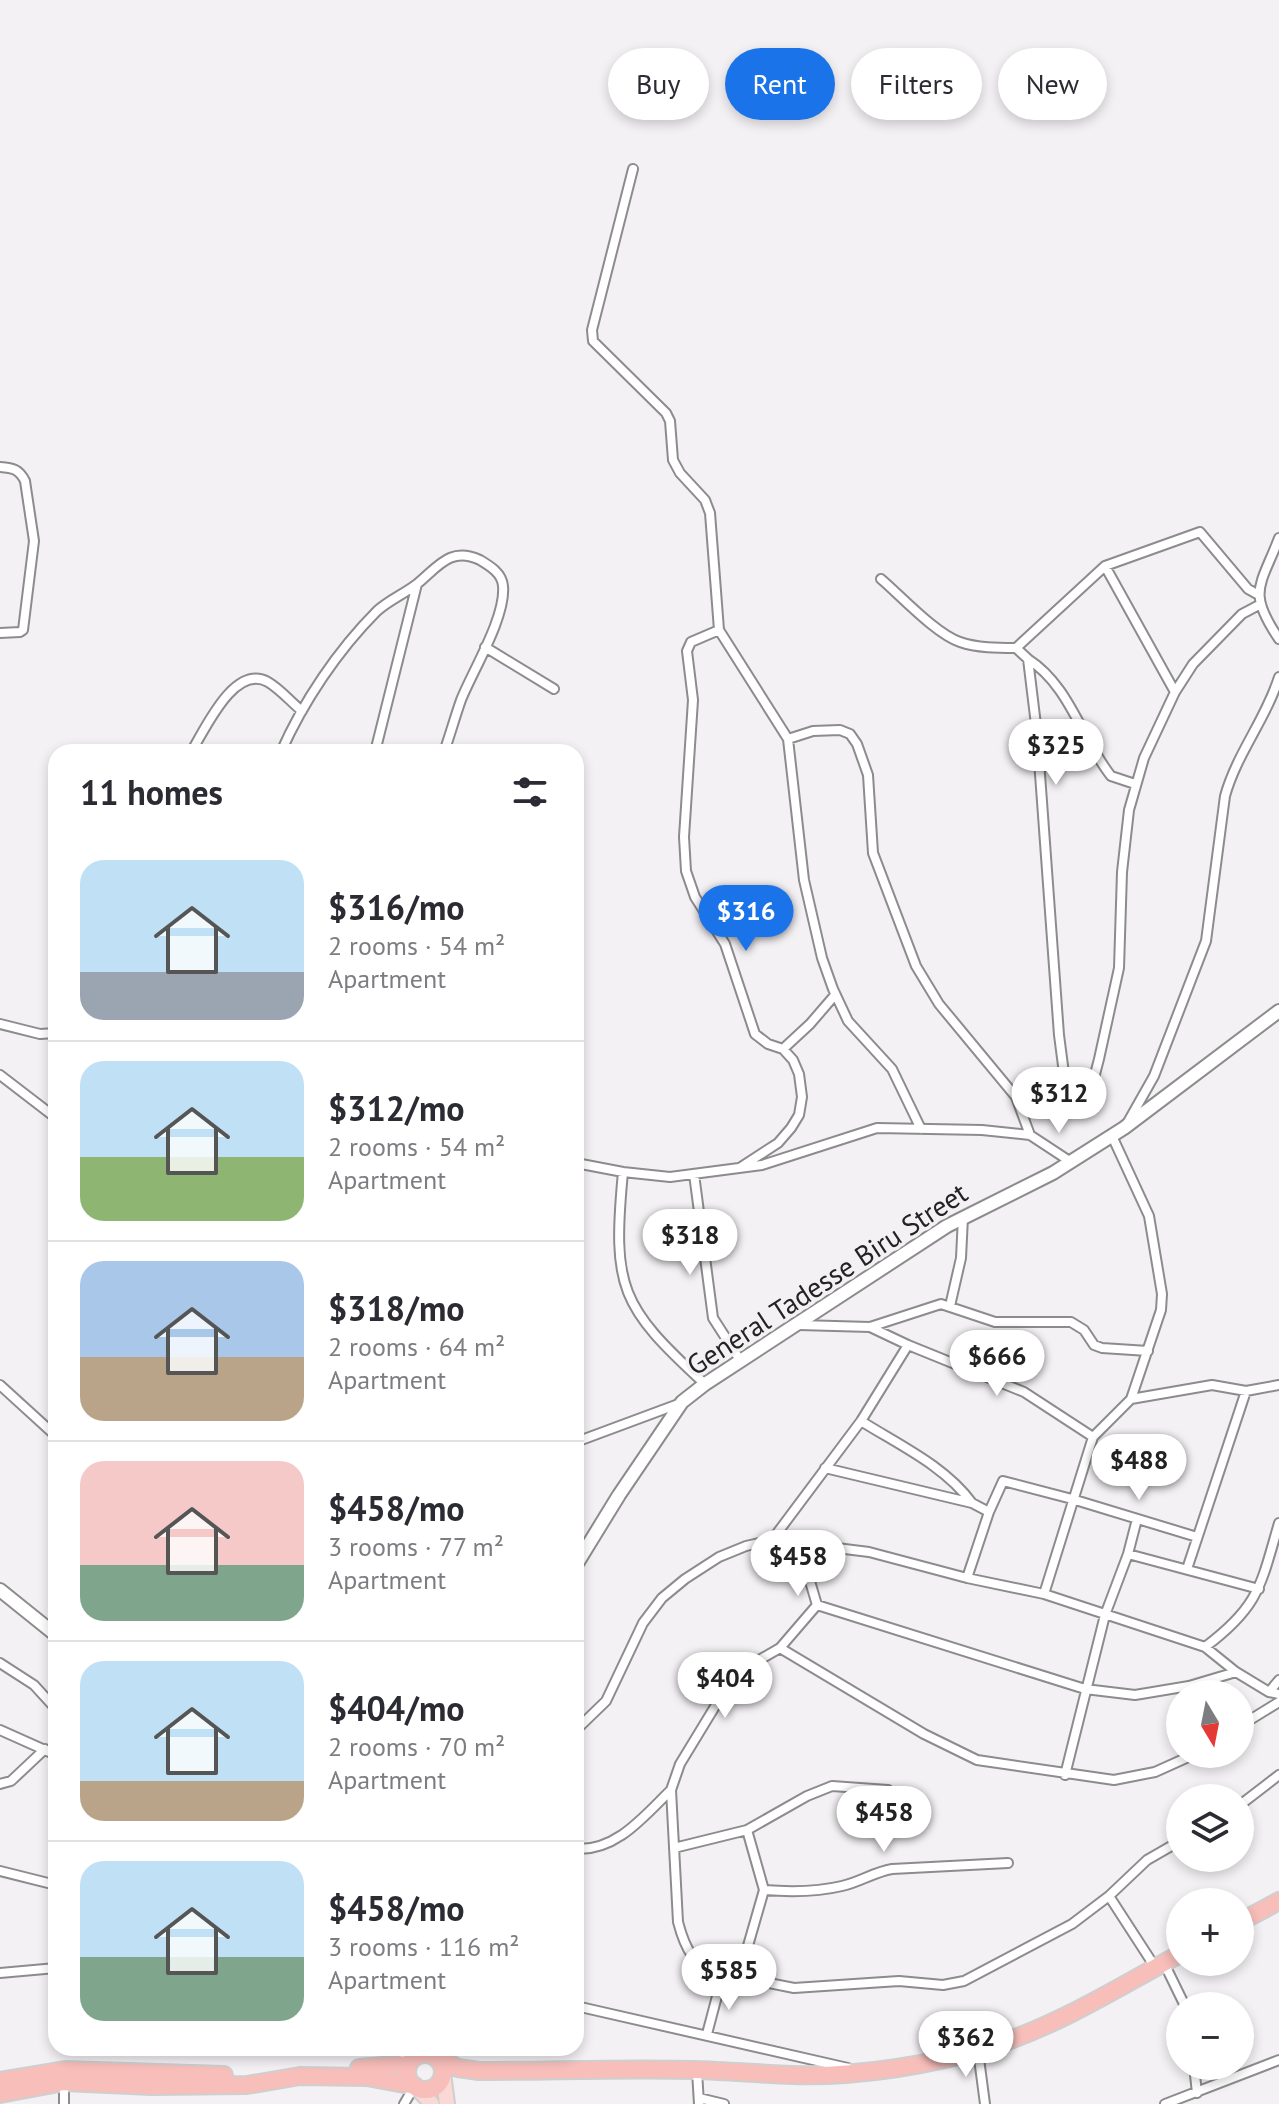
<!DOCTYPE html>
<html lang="en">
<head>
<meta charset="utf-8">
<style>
	body { margin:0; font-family:"PT Sans",sans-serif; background:#f2f2f3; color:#2b2b33; height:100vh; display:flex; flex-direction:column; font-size:30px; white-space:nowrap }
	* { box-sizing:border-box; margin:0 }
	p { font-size:26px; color:#7c7c81 }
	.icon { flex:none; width:44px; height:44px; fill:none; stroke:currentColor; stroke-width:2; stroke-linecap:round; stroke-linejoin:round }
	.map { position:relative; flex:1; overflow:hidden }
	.drawer { position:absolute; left:48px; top:744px; width:536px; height:1312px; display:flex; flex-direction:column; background:#fff; border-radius:24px; box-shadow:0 4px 12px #0003 }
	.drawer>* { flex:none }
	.top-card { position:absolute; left:608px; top:48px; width:550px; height:72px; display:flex; gap:16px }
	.needle { width:52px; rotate:170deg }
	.tools { position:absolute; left:1166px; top:1680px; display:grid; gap:16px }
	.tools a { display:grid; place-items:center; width:88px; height:88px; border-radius:50%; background:#fff; box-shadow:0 4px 12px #0003; font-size:40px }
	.price { position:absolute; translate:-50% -68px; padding:0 18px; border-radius:28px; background:#fff; color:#222; font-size:26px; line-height:52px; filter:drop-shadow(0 2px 4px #0008) }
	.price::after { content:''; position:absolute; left:50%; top:48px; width:24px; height:18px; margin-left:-12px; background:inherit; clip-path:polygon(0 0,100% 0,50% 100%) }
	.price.active { background:#1a73e8; color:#fff }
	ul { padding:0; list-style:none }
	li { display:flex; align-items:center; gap:24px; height:200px; padding:0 32px }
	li+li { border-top:2px solid #e1e1e2 }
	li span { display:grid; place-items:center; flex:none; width:224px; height:160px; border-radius:24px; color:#555 }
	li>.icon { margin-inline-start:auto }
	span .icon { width:96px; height:96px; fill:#fffc; stroke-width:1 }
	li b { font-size:34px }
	h2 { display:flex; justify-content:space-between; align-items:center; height:96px; padding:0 32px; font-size:34px }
	.chip { padding:0 28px; border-radius:36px; background:#fff; box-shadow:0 4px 12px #0003; font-size:28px; line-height:72px }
	.chip.active { background:#1a73e8; color:#fff }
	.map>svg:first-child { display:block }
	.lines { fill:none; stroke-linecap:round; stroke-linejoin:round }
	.street-casing { stroke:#8d8b8e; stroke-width:12 }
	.secondary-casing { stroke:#8d8b8e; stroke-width:16 }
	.primary-casing { stroke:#cfcfcf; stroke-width:18 }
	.highway-casing { stroke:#cfcfcf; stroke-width:20 }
	.street { stroke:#fff; stroke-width:8 }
	.secondary { stroke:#fff; stroke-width:12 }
	.primary { stroke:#fad8d6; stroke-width:14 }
	.highway { stroke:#f7beba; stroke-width:16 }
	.labels { text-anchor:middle; stroke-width:7; stroke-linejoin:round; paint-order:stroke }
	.street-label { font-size:28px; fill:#242324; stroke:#f4f1f4 }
</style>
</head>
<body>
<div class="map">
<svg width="1279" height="2104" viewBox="0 0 1279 2104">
	<rect width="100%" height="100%" fill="#f4f1f4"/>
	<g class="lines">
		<defs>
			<path id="street" d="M633 169 592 330 593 341 666 413 670 421 673 460 680 473 705 500 710 513 719 630 788 739 804 880 822 958 833 989 848 1021 892 1069 921 1129
				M0 467C13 468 19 469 25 481L34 541 23 630 20 632 0 633
				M1279 538C1260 587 1247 592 1279 639
				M1105 566 1175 692
				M881 579C901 596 936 634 960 642 977 648 998 648 1016 648L1028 659 1037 733 1059 1035 1068 1104
				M719 630 691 642 687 651 693 700 684 837 686 871 695 897 725 944 755 1034 768 1044 783 1049 793 1060 799 1074 802 1097 799 1115 791 1128 778 1143 741 1167
				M485 647 554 689
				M1016 648 1105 566 1200 532 1248 589 1257 594
				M1028 659C1070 686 1081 738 1111 776L1135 784
				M788 739 813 731 840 730 850 734 857 744 868 775 873 853 916 966 939 1004 1016 1097 1030 1135
				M191 752C205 730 234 663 268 682 280 689 291 702 302 711
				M281 752C303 702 338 650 377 611 389 600 404 594 417 584 438 567 450 546 480 560 490 566 502 573 503 586 506 617 473 670 461 700 455 717 450 735 444 752
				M375 752 417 584
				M0 1024 40 1034 56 1033
				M783 1049 810 1024 835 995
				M0 1075 56 1118
				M1016 1097 1059 1107 1068 1104 1087 1089 1094 1078 1099 1059 1119 968 1122 872 1129 810 1144 758 1175 692 1193 664 1242 614 1259 605
				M1128 1122 1154 1076 1206 941 1225 796C1237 753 1266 719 1279 677
				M576 1163 623 1172 670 1177 762 1165 877 1128 982 1130 1030 1135 1071 1162
				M623 1172C612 1288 620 1306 705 1384
				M694 1174 713 1318 740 1360
				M950 1306 961 1258 963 1217
				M799 1325 870 1327 941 1304 995 1322H1071L1084 1330 1094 1345 1102 1348 1148 1351
				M870 1327 908 1345 1024 1392 1093 1437
				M0 1385 56 1436
				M1131 1399 1212 1385 1246 1391 1279 1385
				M861 1421C899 1445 945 1466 972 1503
				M576 1442 681 1403
				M825 1468 972 1503 989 1512
				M772 1540 861 1421 908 1345
				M1128 1554 1137 1519
				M1187 1569 1246 1391
				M967 1578 989 1512 1003 1481 1072 1499 1197 1537
				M1044 1594 1093 1437 1131 1399 1161 1310 1162 1294 1149 1216 1112 1136
				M817 1605 1085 1689 1135 1695 1189 1686 1236 1672
				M1205 1647C1260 1606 1261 1584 1279 1523
				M780 1648 924 1734 977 1760 1114 1780 1155 1772 1195 1754
				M0 1663 34 1685 56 1709
				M1269 1692 1279 1680
				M1240 1726 1279 1702
				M0 1730 56 1755
				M576 1730 606 1701 643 1623 662 1598 685 1579 719 1557 746 1546 772 1540 869 1552 967 1578 1044 1594 1205 1647 1236 1672 1269 1692 1279 1694
				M1065 1775 1105 1615 1128 1554 1259 1589
				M0 1784 11 1781 45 1749
				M1240 1805 1279 1775
				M674 1848 747 1830 807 1796 832 1786 888 1790
				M576 1849C617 1851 644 1816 671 1790
				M0 1871 56 1885
				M764 1890C790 1892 817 1892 842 1886 860 1882 874 1872 892 1869L1008 1863
				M1109 1896 1155 1967
				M576 1924 578 1927
				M1164 1963 1185 2006
				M0 1973 56 1968
				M739 1977 764 1890 747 1830
				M721 1981C694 1960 687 1956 678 1922L671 1790 680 1764 725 1690 752 1664 780 1648 817 1605 799 1544
				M721 1981 739 1977 794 1988 899 1981 943 1985 964 1981 1072 1924 1109 1896 1147 1860 1180 1841
				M576 2006 848 2068
				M707 2034 721 1981
				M978 2051 985 2104
				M1194 2066 1197 2093
				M697 2071 699 2104
				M699 2098 724 2104
				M64 2104V2079
				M404 2104 414 2087
				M1165 2104 1279 2060"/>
			<path id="secondary" d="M576 1565 619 1495 682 1402 705 1384 947 1226 1053 1173 1124 1128 1279 1011
				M0 1590 56 1635
				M402 2048 411 2061
				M413 2048 420 2055"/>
			<path id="primary" d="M443 2073 447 2104
				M415 2086 432 2104"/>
			<path id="highway" d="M1240 1922 1279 1901
				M407 2072a18 18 0 1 1 36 0a18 18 0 1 1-36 0Z
				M436 2057 458 2068 479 2071C551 2071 624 2068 696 2070 729 2071 761 2074 793 2075 857 2077 935 2065 996 2045 1062 2023 1119 1987 1180 1954
				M359 2068 409 2064
				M0 2081 65 2070 224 2075
				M0 2094 64 2082 152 2086 247 2085 300 2076 367 2077 415 2086"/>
		</defs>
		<!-- street casing -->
		<use href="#street" class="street-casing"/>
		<!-- secondary casing -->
		<use href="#secondary" class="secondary-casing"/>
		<!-- primary casing -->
		<use href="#primary" class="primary-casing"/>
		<!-- highway casing -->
		<use href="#highway" class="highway-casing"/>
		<!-- street -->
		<use href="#street" class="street"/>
		<!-- secondary -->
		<use href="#secondary" class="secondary"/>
		<!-- primary -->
		<use href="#primary" class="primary"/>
		<!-- highway -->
		<use href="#highway" class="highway"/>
	</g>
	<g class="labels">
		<!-- street labels -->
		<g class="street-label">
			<text transform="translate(827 1279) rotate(-33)" y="10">General Tadesse Biru Street</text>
		</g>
	</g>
</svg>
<div class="tools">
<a><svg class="needle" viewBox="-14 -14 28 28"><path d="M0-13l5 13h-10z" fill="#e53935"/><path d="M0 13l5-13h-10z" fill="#7c7c81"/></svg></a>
<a><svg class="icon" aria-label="layers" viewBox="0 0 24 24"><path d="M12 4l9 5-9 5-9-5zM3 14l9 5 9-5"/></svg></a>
<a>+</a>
<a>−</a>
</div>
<b class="price" style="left:1056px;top:787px">$325</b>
<b class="price active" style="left:746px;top:953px">$316</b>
<b class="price" style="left:1059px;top:1135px">$312</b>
<b class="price" style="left:690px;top:1277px">$318</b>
<b class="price" style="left:997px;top:1398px">$666</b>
<b class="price" style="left:1139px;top:1502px">$488</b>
<b class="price" style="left:798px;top:1598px">$458</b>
<b class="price" style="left:725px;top:1720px">$404</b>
<b class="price" style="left:884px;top:1854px">$458</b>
<b class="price" style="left:729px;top:2012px">$585</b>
<b class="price" style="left:966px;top:2079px">$362</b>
<div class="top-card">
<a class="chip">Buy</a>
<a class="chip active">Rent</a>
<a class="chip">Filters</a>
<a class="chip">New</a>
</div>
<section class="drawer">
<h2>11 homes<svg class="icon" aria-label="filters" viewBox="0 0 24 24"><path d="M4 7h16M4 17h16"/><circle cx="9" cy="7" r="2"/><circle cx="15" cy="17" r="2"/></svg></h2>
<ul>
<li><span style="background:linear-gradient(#bfe0f5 70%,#9aa5b1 0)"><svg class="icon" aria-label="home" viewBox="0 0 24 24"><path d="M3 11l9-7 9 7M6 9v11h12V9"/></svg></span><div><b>$316/mo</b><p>2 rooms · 54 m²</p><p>Apartment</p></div></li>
<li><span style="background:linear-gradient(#bfe0f5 60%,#8fb573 0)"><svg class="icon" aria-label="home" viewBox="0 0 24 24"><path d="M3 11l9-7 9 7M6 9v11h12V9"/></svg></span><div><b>$312/mo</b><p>2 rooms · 54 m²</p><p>Apartment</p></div></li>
<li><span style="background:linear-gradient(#a9c7e8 60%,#b9a48a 0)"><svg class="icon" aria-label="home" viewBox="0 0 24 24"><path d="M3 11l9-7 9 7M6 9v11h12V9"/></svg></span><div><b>$318/mo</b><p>2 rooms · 64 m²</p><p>Apartment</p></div></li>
<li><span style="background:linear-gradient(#f6c9c9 65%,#7fa58c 0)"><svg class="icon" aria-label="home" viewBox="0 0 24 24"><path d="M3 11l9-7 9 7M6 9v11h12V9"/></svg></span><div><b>$458/mo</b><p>3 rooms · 77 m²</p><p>Apartment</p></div></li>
<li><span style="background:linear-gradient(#bfe0f5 75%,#b9a48a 0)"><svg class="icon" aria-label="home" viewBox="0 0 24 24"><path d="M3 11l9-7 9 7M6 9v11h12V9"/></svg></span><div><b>$404/mo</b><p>2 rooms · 70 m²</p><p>Apartment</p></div></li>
<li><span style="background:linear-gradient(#bfe0f5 60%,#7fa58c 0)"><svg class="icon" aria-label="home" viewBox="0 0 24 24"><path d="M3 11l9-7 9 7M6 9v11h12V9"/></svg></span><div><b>$458/mo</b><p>3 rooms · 116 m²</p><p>Apartment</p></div></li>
</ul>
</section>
</div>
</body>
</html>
